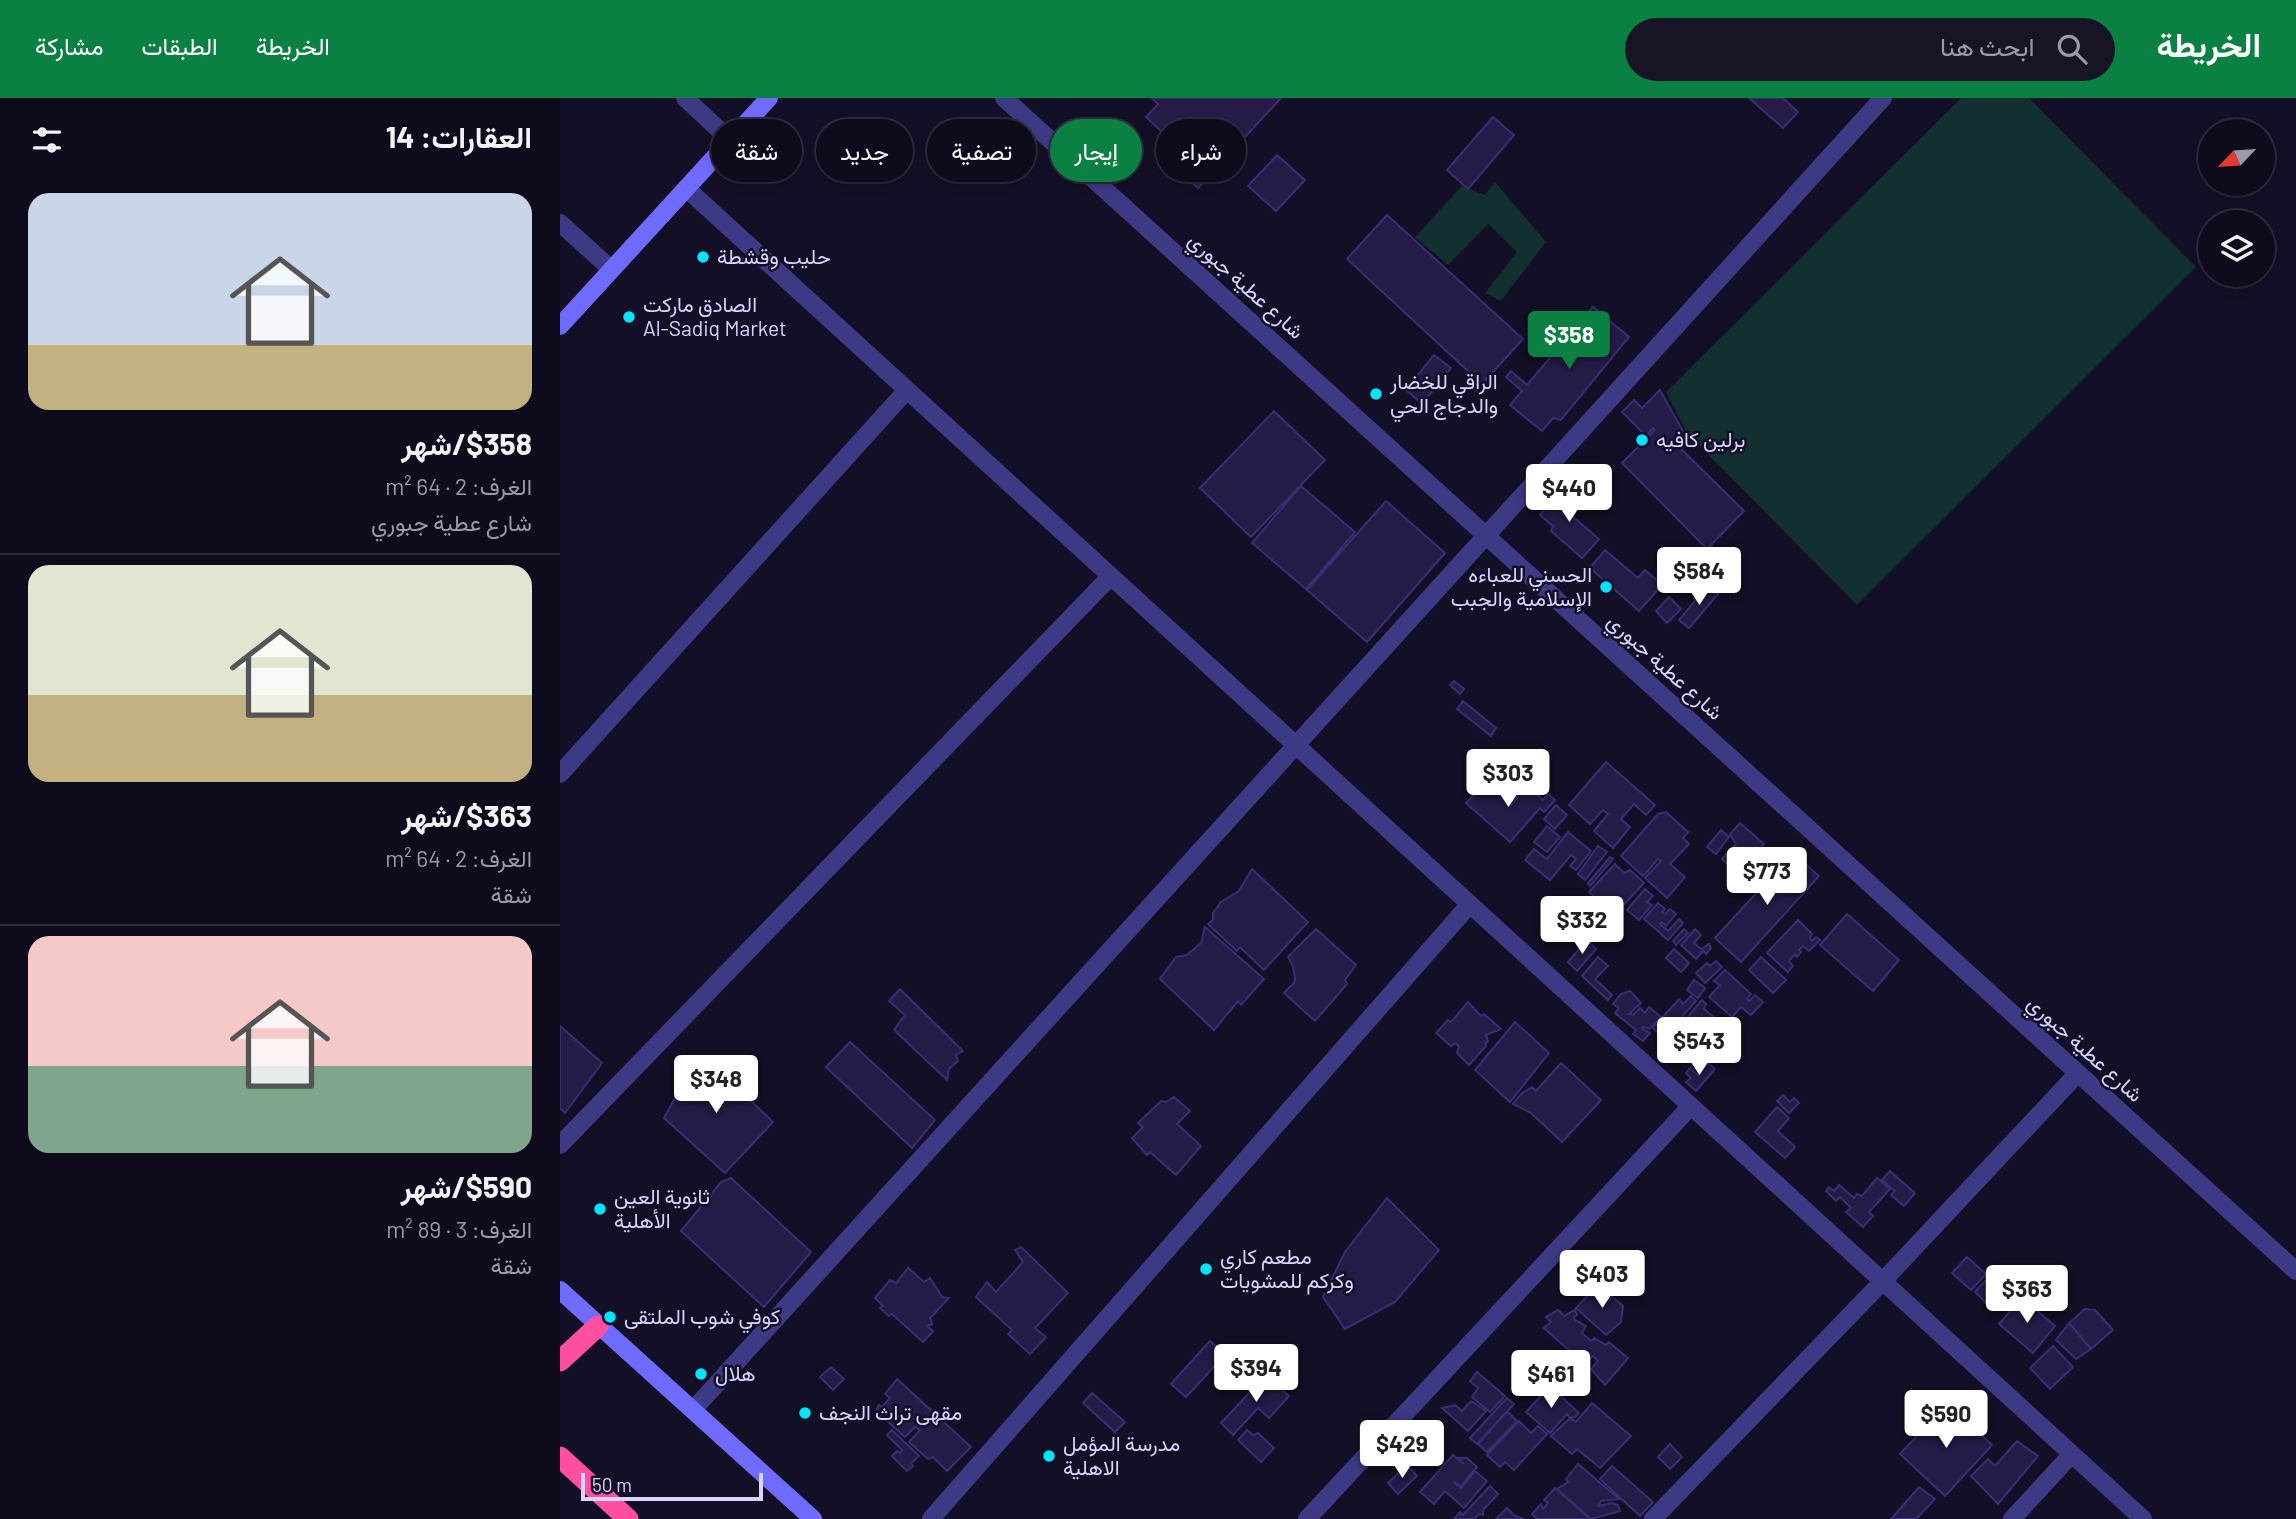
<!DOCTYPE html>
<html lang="ar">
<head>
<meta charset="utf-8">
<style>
	body { margin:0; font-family:Barlow,Vazirmatn,sans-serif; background:#171425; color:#f1f3f6; direction:rtl; height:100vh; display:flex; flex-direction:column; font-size:26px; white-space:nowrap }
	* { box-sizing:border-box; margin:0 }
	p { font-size:23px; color:#9b9ba3 }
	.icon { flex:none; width:38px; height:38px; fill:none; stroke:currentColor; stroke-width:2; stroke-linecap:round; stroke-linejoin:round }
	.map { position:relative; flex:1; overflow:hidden; direction:ltr }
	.drawer { display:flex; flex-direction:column; background:#0e0b1c; width:560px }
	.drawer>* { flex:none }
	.hud { position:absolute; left:21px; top:21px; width:665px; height:63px; direction:rtl; display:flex; gap:14px }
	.needle { width:46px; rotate:245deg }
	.controls { position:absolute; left:1638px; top:21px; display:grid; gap:14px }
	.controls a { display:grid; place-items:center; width:77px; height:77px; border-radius:50%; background:#0e0b1c; box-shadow:0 4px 10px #0003,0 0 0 2px #2e2b3b; font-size:35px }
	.scale { position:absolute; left:21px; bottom:18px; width:182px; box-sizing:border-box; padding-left:7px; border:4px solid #d9d4ff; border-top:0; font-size:19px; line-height:24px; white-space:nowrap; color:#d9d4ff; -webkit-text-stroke:5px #130f26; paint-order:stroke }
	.price { position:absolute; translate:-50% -60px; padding:0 16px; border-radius:7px; background:#fff; color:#222; font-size:23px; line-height:46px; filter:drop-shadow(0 2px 4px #0008) }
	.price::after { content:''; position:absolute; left:50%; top:42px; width:21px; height:16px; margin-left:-10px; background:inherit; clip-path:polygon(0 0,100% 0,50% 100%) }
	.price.on { background:#0b8043; color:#fff }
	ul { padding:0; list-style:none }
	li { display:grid; align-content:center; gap:14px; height:371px; padding:0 28px }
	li+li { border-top:2px solid #2e2b3b }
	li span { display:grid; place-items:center; height:217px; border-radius:21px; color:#555 }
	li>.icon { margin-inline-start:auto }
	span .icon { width:126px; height:126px; fill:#fffc; stroke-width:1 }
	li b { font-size:30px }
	h2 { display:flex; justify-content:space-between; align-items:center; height:84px; padding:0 28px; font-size:30px }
	.tag { padding:0 24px; border-radius:32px; background:#0e0b1c; box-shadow:0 4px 10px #0003,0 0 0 2px #2e2b3b; font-size:24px; line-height:63px }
	.tag.on { background:#0b8043; color:#fff }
	header { display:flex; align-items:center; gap:42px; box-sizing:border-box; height:98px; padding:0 35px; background:#0b8043; color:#fff }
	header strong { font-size:33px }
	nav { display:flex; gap:38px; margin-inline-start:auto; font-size:24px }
	.search { width:490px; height:63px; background:#171425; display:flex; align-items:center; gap:18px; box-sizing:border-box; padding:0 24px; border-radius:38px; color:#9b9ba3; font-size:26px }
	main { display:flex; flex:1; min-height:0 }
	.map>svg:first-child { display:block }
	.green { fill:#12302f }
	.building { fill:#241b47; stroke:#3b2d73; stroke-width:2 }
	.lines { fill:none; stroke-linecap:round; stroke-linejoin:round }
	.street { stroke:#3d3a85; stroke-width:18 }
	.secondary { stroke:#6f6bff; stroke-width:18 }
	.highway { stroke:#ff4fa3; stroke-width:21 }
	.poi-dot { fill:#00e5ff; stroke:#130f26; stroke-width:2.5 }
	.labels { text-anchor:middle; stroke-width:5; stroke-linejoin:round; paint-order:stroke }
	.poi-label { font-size:21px; fill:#d9d4ff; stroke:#130f26; text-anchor:start }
	.street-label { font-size:21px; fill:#d9d4ff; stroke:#130f26 }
</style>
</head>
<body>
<header>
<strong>الخريطة</strong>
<div class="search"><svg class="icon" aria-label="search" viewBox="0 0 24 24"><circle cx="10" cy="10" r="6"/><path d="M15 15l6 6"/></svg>ابحث هنا</div>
<nav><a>الخريطة</a><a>الطبقات</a><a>مشاركة</a></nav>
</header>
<main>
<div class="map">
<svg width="1736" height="1421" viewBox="0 0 1736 1421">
	<rect width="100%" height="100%" fill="#130f26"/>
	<!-- green -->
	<path class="green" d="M1401 0H1469L1636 169 1297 507 1127 335 1106 294Z
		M935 84 986 144 941 203 925 195 957 154 928 126 888 167 855 139 902 88 925 97Z"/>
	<!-- building -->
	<path class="building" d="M592 0H721L638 90 601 56 613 44 586 19 598 6Z
		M1189 0H1223L1238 14 1223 30Z
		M933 19 954 37 908 91 887 72Z
		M717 57 745 82 716 113 688 88Z
		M827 117 963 241 922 286 787 161Z
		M1033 209 1069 239 1001 322 993 320 982 333 950 307 962 293 946 279 951 273 967 287Z
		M874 257 891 270 862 306 846 292Z
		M1100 292 1125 337 1116 346 1184 413 1147 451 1062 365 1095 332 1093 330 1086 338 1062 314 1074 302 1082 310Z
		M714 313 765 362 691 439 640 390Z
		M741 388 795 434 746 491 692 445Z
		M1002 391 1019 406 1010 416 1039 441 1022 460 991 433 993 428 980 417Z
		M826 403 885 455 807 544 747 492Z
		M1045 452 1078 480 1085 472 1102 487 1079 513 1030 470Z
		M1148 487 1158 496 1129 530 1119 522Z
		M1109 499 1121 511 1107 525 1096 513Z
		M894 583 904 591 900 596 890 587Z
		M903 603 936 630 931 638 897 611Z
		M945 662 963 680 946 698 928 679Z
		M1046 664 1095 707 1086 717 1074 706 1061 721 1070 729 1053 750 1034 733 1048 716 1043 712 1030 726 1009 707Z
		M926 683 952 706 963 693 967 697 974 688 979 692 977 697 983 702 988 696 995 702 984 714 980 710 950 744 906 705Z
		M961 688 963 690 952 703 949 701Z
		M996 707 1007 717 995 731 984 721Z
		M1106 714 1128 734 1123 740 1129 746 1110 766 1125 779 1107 800 1085 780 1101 763 1098 761 1083 778 1061 758 1098 716Z
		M1180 725 1204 746 1177 775 1162 761 1176 746 1170 736Z
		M987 728 1000 739 987 754 974 744Z
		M1161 732 1169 739 1156 756 1147 749Z
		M1008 734 1031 753 1016 772 1010 768 1016 761 1011 757 990 782 965 762 974 751 987 761Z
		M1038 748 1047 754 1025 782 1018 776Z
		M1233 755 1259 778 1181 864 1155 840Z
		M1050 759 1053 761 1030 788 1028 785Z
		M1055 766 1064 775 1070 772 1084 785 1057 814 1043 802 1040 804 1029 794Z
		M692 771 748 824 704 872 680 849 677 853 648 826 653 822V815L661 804 679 793Z
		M1085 791 1093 798 1087 804 1092 807 1079 822 1067 812Z
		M1098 805 1105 811 1102 814 1105 816 1110 811 1116 816 1106 828 1102 824 1100 826 1108 833 1119 821 1123 825 1108 842 1084 821Z
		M1287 816 1339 862 1313 893 1260 847Z
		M1238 822 1252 836 1250 840 1252 843 1256 839 1260 842 1249 853 1243 848 1239 852 1241 854 1237 859 1235 856 1229 863 1233 868 1228 874 1207 855Z
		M645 829 704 881 681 907 678 903 654 932 600 881 616 859 627 857 641 845Z
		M756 831 796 867 785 882 787 886 755 923 724 895 734 885 735 881 733 868 728 859Z
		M1124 831 1128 835 1116 847 1113 843Z
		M1135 831 1141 837 1134 845 1141 851 1149 846 1151 850 1146 856 1143 853 1136 861 1121 847Z
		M1027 842 1036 851 1017 873 1008 864Z
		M1114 851 1129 865 1121 874 1106 860Z
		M1038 859 1048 868 1035 881 1052 897 1048 902 1022 878Z
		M1201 859 1226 882 1213 895 1189 872Z
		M1156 863 1162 869 1145 885 1136 875 1147 865 1150 868Z
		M1165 872 1191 896 1187 901 1189 903 1195 897 1203 904 1191 917 1181 909 1172 919 1149 899 1160 887 1154 883Z
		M1134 882 1145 890 1138 900 1127 892Z
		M340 891 403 953 396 957 398 963 389 971 387 982 334 932 345 917 329 903Z
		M1070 893 1081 905 1069 916 1073 917 1080 910 1085 915 1089 909 1101 919 1089 931 1084 929 1082 931 1090 935 1083 943 1073 936 1076 932 1055 915 1059 910 1053 906 1061 896Z
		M1131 898 1136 903 1103 940 1093 930 1119 901 1123 906Z
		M1142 902 1146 906 1144 911 1169 932 1158 945 1127 920Z
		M908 904 921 918 924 916 941 931 926 937 928 943 925 946 926 948 909 967 897 955 899 949 896 945 891 948 876 935 888 922 891 924Z
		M955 924 989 955 950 1004 915 972Z
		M0 928 42 965 5 1015 0 1010Z
		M290 944 375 1022 352 1050 266 969Z
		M146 959 213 1024 165 1075 104 1020 123 985 118 979 128 968 135 975Z
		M1001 965 1041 1002 1002 1044 971 1015 953 1006 962 995 972 989 976 993Z
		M1148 965 1155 971 1136 993 1126 984 1131 980 1126 975 1130 970 1138 977Z
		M1223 997 1230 1004 1234 1000 1239 1005 1229 1015 1217 1003Z
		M614 999 630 1013 617 1026 641 1048 616 1077 590 1054 587 1057 572 1040 583 1029 578 1025 601 1003 606 1004Z
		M1217 1009 1229 1020 1218 1033 1235 1049 1225 1060 1195 1034Z
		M1330 1073 1355 1095 1344 1108 1331 1097 1335 1093 1322 1082Z
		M171 1080 251 1154 204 1209 121 1133 161 1084Z
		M1317 1080 1330 1091 1309 1114 1313 1118 1303 1129 1286 1114 1291 1110 1280 1099 1276 1103 1266 1093 1269 1089 1274 1093 1279 1087 1294 1100 1297 1096 1302 1098Z
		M827 1100 879 1152 835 1204 785 1231 763 1199 785 1154Z
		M461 1149 508 1195 475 1230 486 1239 470 1256 448 1236 452 1232 416 1199 427 1184 436 1194 463 1164 455 1152Z
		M1407 1159 1426 1176 1411 1192 1392 1175Z
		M348 1170 364 1184 370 1180 382 1199 389 1200 370 1220 372 1226 367 1228 373 1233 363 1244 332 1216 329 1218 320 1210 323 1208 315 1200 330 1182 336 1185Z
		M1427 1181 1443 1195 1430 1209 1415 1194Z
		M1038 1186 1063 1208 1061 1224 1046 1237 1016 1210Z
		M1462 1200 1495 1228 1473 1255 1439 1226Z
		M1525 1211 1535 1212 1553 1232 1531 1251 1509 1225Z
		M998 1212 1004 1218 1015 1212 1017 1217 1014 1219 1015 1222 1026 1228 1022 1235 1031 1243 1034 1240 1046 1247 1049 1244 1068 1260 1045 1287 1031 1271 1038 1263 1033 1258 1024 1266 984 1230 991 1224 986 1219Z
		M1509 1225 1531 1251 1516 1261 1496 1242Z
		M650 1243 670 1261 663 1259 626 1299 611 1286Z
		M1493 1248 1513 1269 1490 1291 1470 1270Z
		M271 1269 284 1281 273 1292 260 1279Z
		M917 1274 945 1298 930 1314 912 1299 918 1290 910 1283Z
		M706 1277 729 1298 709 1320 698 1310 673 1337 661 1325Z
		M337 1281 411 1349 387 1373 373 1359 368 1361 349 1344 360 1332 355 1329 345 1339 316 1313 319 1307 322 1309 330 1300 325 1296Z
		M990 1288 1019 1315 1015 1319 1010 1320 1007 1316 990 1335 966 1314Z
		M532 1295 565 1324 555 1334 523 1305Z
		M947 1300 954 1306 917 1346 910 1340Z
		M911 1303 926 1313 908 1333 882 1310 895 1307 902 1313Z
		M1032 1305 1071 1338 1040 1370 1017 1351 1012 1356 991 1338 1010 1320 1016 1324Z
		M1388 1305 1432 1347 1385 1398 1340 1356Z
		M945 1315H949L957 1323 927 1354 918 1346Z
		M959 1323 971 1335 978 1328 987 1336 954 1372 945 1364 940 1369 927 1357Z
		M332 1332 359 1358 351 1365 353 1368 347 1373 332 1358 337 1353 340 1355 342 1352 327 1337Z
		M687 1332 693 1337 698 1335 714 1350 701 1364 678 1342Z
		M1457 1343 1478 1358 1438 1406 1411 1378 1428 1361 1435 1368Z
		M1110 1346 1122 1359 1110 1371 1098 1359Z
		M893 1357 904 1366 898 1360H907L917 1369 901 1388 894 1384 901 1390 915 1373 927 1383 904 1410 885 1393 874 1406 860 1394Z
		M1018 1366 1059 1401 1041 1403 1038 1408 1052 1405 1058 1407 1060 1413 1031 1421 997 1391 1008 1384 1006 1381Z
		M847 1367 857 1378 838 1396 828 1385Z
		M1052 1368 1093 1404 1080 1418 1040 1381Z
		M930 1388 938 1396 923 1412V1417L919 1416 914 1421H894L900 1414 903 1417Z
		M1359 1389 1375 1401 1356 1421H1331Z
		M995 1390 1030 1421H977L972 1416 981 1406 983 1411 988 1405 984 1402Z
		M947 1410 955 1418 964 1421H936Z"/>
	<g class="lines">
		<!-- street -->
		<path class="street" d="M125 0 170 42
			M444 0 1736 1173
			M126 90 1583 1421
			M0 125 51 171
			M0 676 347 292
			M0 1047 551 478
			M133 1312 1323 0
			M371 1421 910 806
			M747 1421 1131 1008
			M1093 1421 1323 1183 1518 975
			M1452 1421 1512 1356"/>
		<!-- secondary -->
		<path class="secondary" d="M0 228 209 0
			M0 1192 253 1421"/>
		<!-- highway -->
		<path class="highway" d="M0 1263 38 1228
			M0 1359 68 1421"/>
	</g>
	<!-- markers -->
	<g class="poi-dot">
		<circle cx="143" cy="159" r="7"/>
		<circle cx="69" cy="219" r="7"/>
		<circle cx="816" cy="296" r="7"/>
		<circle cx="1082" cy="342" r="7"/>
		<circle cx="1046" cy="489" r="7"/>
		<circle cx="40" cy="1111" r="7"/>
		<circle cx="646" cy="1171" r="7"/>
		<circle cx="50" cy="1219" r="7"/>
		<circle cx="141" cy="1276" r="7"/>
		<circle cx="245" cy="1315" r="7"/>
		<circle cx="489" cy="1358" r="7"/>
	</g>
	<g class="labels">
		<!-- poi labels -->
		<g class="poi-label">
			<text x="157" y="166">حليب وقشطة</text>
			<text x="83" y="214">الصادق ماركت<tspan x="83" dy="24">Al-Sadiq Market</tspan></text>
			<text x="830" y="291">الراقي للخضار<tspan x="830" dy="24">والدجاج الحي</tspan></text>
			<text x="1096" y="349">برلين كافيه</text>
			<text x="1032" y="484" text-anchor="end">الحسني للعباءه<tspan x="1032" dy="24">الإسلامية والجبب</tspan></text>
			<text x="54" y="1106">ثانوية العين<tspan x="54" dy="24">الأهلية</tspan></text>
			<text x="660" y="1166">مطعم كاري<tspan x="660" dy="24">وكركم للمشويات</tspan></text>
			<text x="64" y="1226">كوفي شوب الملتقى</text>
			<text x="155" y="1283">هلال</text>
			<text x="259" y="1322">مقهى تراث النجف</text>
			<text x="503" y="1353">مدرسة المؤمل<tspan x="503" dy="24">الاهلية</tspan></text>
		</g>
		<!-- street labels -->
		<g class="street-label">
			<text transform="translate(686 188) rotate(42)" y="7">شارع عطية جبوري</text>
			<text transform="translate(1105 569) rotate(42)" y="7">شارع عطية جبوري</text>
			<text transform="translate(1525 951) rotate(42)" y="7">شارع عطية جبوري</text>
		</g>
	</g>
</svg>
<div class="controls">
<a><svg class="needle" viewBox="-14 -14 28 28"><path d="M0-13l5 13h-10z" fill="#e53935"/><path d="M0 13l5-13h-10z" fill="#9b9ba3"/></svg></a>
<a><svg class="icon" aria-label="layers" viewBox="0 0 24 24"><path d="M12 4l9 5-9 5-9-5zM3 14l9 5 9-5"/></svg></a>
</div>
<div class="scale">50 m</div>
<b class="price on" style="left:1009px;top:273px">$358</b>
<b class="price" style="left:1009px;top:426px">$440</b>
<b class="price" style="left:1139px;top:509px">$584</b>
<b class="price" style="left:948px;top:711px">$303</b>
<b class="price" style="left:1207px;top:809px">$773</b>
<b class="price" style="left:1022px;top:858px">$332</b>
<b class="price" style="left:1139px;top:979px">$543</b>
<b class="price" style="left:156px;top:1017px">$348</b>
<b class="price" style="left:1042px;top:1212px">$403</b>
<b class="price" style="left:1467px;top:1227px">$363</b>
<b class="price" style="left:696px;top:1306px">$394</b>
<b class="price" style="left:991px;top:1312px">$461</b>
<b class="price" style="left:1386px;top:1352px">$590</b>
<b class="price" style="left:842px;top:1382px">$429</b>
<div class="hud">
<a class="tag">شراء</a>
<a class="tag on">إيجار</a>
<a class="tag">تصفية</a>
<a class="tag">جديد</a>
<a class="tag">شقة</a>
</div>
</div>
<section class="drawer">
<h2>العقارات: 14<svg class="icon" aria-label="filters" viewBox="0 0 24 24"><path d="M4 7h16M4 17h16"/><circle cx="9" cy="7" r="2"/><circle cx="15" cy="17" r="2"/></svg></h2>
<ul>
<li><span style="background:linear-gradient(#c9d6e8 70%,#c2b280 0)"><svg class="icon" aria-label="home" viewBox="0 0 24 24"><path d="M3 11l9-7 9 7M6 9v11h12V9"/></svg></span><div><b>$358/شهر</b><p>الغرف: 2 · 64 m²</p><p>شارع عطية جبوري</p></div></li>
<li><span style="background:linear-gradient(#dfe7d0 60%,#c2b280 0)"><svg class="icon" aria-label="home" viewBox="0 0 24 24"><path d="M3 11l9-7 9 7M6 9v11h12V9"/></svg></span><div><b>$363/شهر</b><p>الغرف: 2 · 64 m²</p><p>شقة</p></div></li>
<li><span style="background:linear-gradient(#f6c9c9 60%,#7fa58c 0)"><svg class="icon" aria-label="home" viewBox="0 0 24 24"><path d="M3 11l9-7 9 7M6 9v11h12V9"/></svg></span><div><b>$590/شهر</b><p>الغرف: 3 · 89 m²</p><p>شقة</p></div></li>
</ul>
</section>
</main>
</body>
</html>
